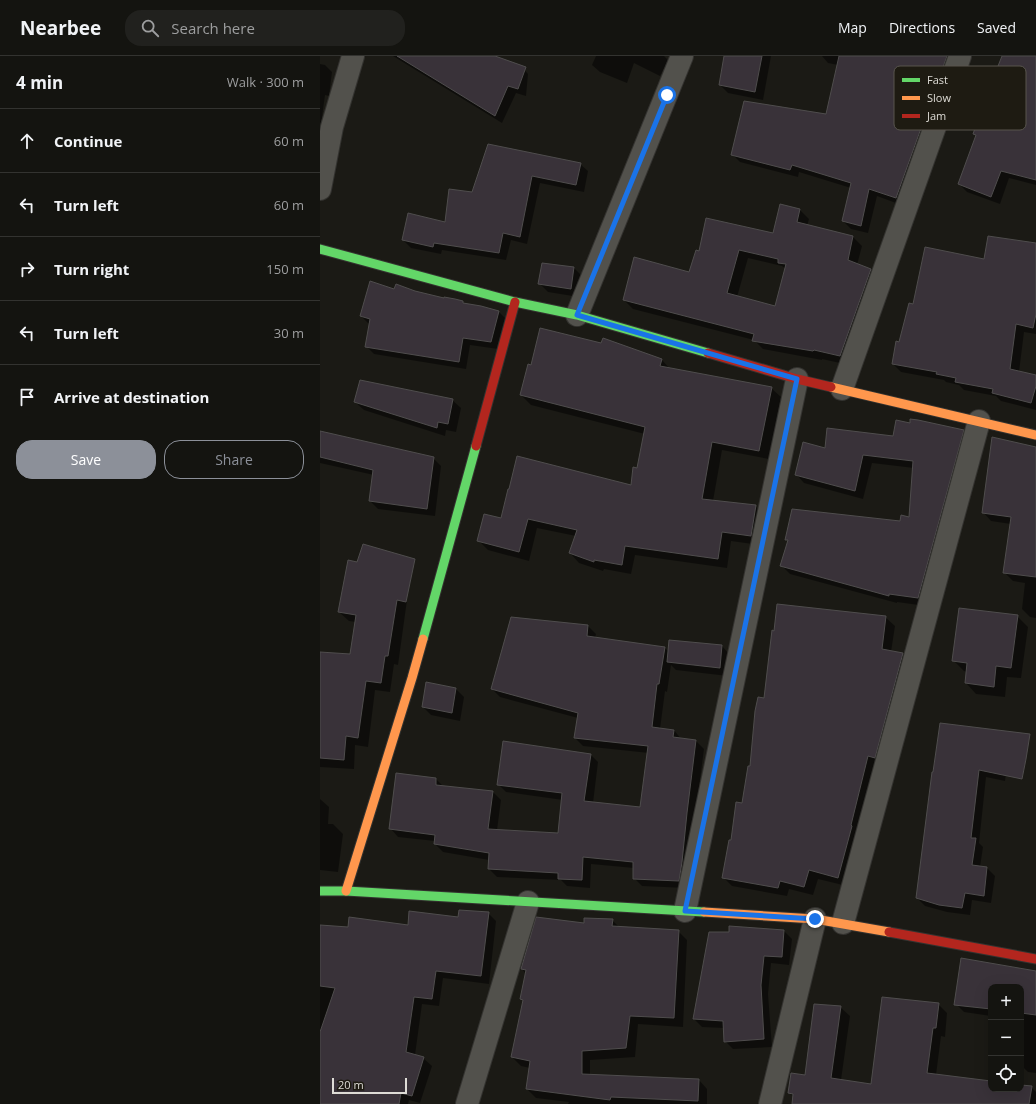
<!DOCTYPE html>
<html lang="en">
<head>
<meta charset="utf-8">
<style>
	:root { --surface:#141410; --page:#21211e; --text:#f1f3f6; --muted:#9d9e9f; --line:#333330; --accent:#8c9099 }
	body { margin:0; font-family:"Open Sans",sans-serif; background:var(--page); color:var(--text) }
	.controls { position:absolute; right:12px; bottom:12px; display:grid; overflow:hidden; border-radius:8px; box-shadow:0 4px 16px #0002 }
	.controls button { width:36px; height:36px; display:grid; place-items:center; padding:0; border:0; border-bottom:1px solid var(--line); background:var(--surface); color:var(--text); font:20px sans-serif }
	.scale { position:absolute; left:12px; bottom:10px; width:75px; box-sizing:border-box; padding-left:4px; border:2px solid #dedcd6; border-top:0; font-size:11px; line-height:14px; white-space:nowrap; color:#dedcd6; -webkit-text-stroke:3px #1e1b12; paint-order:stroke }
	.stop { position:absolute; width:12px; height:12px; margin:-9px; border:3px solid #1a73e8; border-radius:50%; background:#fff }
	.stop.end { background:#1a73e8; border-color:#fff; box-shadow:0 1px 4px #0008 }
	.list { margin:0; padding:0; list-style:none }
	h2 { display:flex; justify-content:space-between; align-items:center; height:52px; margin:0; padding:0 16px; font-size:17px }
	h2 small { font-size:13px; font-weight:400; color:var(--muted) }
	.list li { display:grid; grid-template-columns:26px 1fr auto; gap:12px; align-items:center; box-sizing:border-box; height:64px; padding:0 16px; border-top:1px solid var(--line) }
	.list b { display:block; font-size:15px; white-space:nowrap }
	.list em { font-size:13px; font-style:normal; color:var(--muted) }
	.actions { display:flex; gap:8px; padding:12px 16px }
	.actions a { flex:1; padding:9px 0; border:1px solid var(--accent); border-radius:16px; text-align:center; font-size:14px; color:var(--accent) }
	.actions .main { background:var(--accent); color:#fff }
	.icon { flex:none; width:22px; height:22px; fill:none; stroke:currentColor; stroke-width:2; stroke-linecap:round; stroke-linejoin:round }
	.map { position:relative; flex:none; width:716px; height:1048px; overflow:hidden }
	header { display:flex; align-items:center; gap:24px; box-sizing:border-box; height:56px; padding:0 20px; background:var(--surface); border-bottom:1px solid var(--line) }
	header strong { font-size:19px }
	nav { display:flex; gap:22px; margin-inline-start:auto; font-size:14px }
	.search { width:280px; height:36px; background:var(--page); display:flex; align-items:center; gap:10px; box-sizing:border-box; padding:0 14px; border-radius:16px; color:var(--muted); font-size:15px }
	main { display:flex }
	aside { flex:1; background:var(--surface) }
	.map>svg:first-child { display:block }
	.shadow { fill:#0007; fill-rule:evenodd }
	.building { fill:#393239; stroke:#4f4d4d; fill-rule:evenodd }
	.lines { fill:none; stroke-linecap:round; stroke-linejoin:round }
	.street-casing { stroke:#343330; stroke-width:24 }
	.fast-casing { stroke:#343330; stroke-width:11 }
	.slow-casing { stroke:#343330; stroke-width:11 }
	.jam-casing { stroke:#343330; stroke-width:11 }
	.street { stroke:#52514c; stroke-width:22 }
	.fast { stroke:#63d668; stroke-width:9 }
	.slow { stroke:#ff974d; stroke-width:9 }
	.jam { stroke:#b3261e; stroke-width:9 }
	.route { stroke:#1a73e8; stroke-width:5 }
	.key { fill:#1e1b12; stroke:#58554d; stroke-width:1 }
	.key-label { font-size:11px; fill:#dedcd6 }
</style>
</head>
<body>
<header>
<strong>Nearbee</strong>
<div class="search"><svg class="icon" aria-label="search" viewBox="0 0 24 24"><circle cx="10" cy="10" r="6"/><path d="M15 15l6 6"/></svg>Search here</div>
<nav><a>Map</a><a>Directions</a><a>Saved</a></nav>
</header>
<main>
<aside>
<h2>4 min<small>Walk · 300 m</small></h2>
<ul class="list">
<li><svg class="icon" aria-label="ahead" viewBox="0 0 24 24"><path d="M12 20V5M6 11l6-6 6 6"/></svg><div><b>Continue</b></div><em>60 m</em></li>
<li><svg class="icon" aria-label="left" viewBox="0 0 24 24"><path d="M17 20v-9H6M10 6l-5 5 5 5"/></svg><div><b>Turn left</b></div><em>60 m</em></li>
<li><svg class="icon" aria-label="right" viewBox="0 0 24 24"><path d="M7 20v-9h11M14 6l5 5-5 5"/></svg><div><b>Turn right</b></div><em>150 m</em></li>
<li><svg class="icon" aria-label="left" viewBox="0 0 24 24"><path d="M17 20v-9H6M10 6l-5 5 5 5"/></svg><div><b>Turn left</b></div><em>30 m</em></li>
<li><svg class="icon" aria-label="arrive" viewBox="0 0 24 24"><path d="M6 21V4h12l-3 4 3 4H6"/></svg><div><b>Arrive at destination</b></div></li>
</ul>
<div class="actions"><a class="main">Save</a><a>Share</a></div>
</aside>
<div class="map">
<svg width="716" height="1048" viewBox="0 0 716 1048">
	<rect width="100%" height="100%" fill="#1b1a15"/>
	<path class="shadow" d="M73,0H172L201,10L208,18L206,40L196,37L182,67Z
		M276,0H344L348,4L340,20L314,7L307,27L280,16L272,9Z
		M405,0H451L443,44L408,37L400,29Z
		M502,0H639L584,150L557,140L548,177L531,173L523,165L531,132L479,116L478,121L420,106L412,98L507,59L518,9L508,7Z
		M683,0H716V129L689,122L680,148L647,136L639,128L657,80L654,78Z
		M0,8L5,9L12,16L9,40L5,39L0,76Z
		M169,90L260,108L268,115L264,136L220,127L207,188L191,184L186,204L122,194L121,198L91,192L83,184L126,167L153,137Z
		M480,154L489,163L487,170L533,181L542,190L537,209L551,214L560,223L529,309L502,303V304L443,293L434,284L313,253L304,244L370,217L380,196L454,179ZM428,202L462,210L466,213L456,251L417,241Z
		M716,188V278L704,276L699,316L716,320V354L681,345L676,340L644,334L639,329L626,326L624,324L581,316L573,308L594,249L665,204Z
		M222,208L254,212L262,220L259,241L228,236L220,228Z
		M75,234L94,236L143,246L146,249L178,255L186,263L178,293L150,289L146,313L54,298L46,290L50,268L48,267L41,260Z
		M284,283L342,304L350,313L451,332L461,341L449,403L402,394L393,445L435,450L445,459L440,489L411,485L407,512L315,499L311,518L284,513L283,515L259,507L250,497L256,480L217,472L209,505L168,494L159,485L182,463L311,430L317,413L325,378L211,349L201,339L212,310L282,288Z
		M132,344L141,352L136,376L126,374L125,380L44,354L35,346Z
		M643,375L652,384L606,550L577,546V547L470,518L462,510L468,485L466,483L580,466L589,462L594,412L552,407L543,443L484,427L476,418L505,394L573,381Z
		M0,376L113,402L121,410L115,460L58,453L50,445L54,419L0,407Z
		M716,392V562L710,561L702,553L705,527L693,525L684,516L691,468L671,465L663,456Z
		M78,535L87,544L78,609L74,608L70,636L55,634L48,691L35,689L34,713L0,711V597L31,599L36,566L29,565L19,556Z
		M697,560L708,571L701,622L687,621L685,641L656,638L646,627L647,616L644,615L634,605Z
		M565,561L575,570L571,596L583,598L592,607L527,830L498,823L493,839L469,833L467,840L412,830L403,821L412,786L423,748L445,643Z
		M268,570L276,578L275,582L345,592L349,596L350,585L402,590L410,599L408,620L356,614L351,609L347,636L345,635L340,673L354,674L361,683L376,685L384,693L366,832L322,830L314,822V812L271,808L270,832L247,830L241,824L177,821L169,813V804L123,796L115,788V785L78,781L71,773L116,723L123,730L173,736L181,744L177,774L238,779L243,744L186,736L178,728L270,698L278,706L273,747L321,752L329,697L263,690L255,682L258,662L180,641L172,633Z
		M136,633L144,641L140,665L111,659L103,651Z
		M690,683L685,725L666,721L659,787L663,791L660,811L667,812L675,820L671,847L652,844L650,859L627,856L605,850L597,842L612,717Z
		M0,743L9,751L8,768H13L23,778L18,816L0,814Z
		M168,857L176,865L169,928L123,922L119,950L102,948L95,999L103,1002L112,1010L100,1047L89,1044L88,1048H0V870L28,873L89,870Z
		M292,864L300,872L358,875L367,884L363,971L318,968L315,1001L270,1004V1020L379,1024L387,1033V1048H248L249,1046L216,1042L207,1033L210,1012L201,1010L192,1001L203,945L201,943L206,918L202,913L265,869Z
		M410,871L464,875L472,883L469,909L451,907L448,938L452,991L413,993L405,985L404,972L382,971L374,963L410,877Z
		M642,903L716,916V1017L708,1016L701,1009V1003L704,988L701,987V931H671V960L644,956L636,948Z
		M618,948L627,957L625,981L621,980L616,1019L671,1026V1033H701V1030L711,1031L716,1036V1048H473L474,1041L469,1037L486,1020L520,951L530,960L521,1024L552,1029Z"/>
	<path class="building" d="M77,0H175L206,11L198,33L188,30L175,60Z
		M404,0H442L435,36L399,29Z
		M519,0H627L576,142L549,133L541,170L522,165L531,127L472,109L470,114L411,99L424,45L506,58Z
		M682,0H716V124L681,115L671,141L638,128L656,79L653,78L667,38Z
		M168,88L261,107L256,129L212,120L200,181L183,177L179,197L114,187L113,191L82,184L88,157L125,166L129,133L152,136Z
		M460,148L480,153L477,166L533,180L528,204L551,213L520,300L494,294L493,295L432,285L434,278L303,244L314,201L369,216L376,194L379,195L386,162L453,177ZM419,194L458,203V207L466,208L455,250L407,237Z
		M668,180L716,187V258L713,272L696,268L690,313L716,319V330L711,347L672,337L673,333L635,326L636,322L616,318L617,316L572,308L576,285L579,286L589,247L593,248L605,191L664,203Z
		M222,207L254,211L251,233L218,228Z
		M50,225L74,233L76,228L95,235L124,242V241L135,243L143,245V247L161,250L179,255L171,286L143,282L139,306L45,291L50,263L40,260Z
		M220,272L281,287L283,282L342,303L340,310L452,331L439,395L392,386L382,443L436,449L431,480L402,476L398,503L305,490L302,509L274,504V506L249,497L257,474L208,463L199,496L157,485L164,458L181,462L188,433H189L197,400L311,429L313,411L317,412L325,371L200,339L208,308L211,309Z
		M40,324L133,343L128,368L118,366L117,372L34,346Z
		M590,363L598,364L644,374L598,542L569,538V540L460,510L468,484H465L472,453L580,465L581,459L589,461L593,405L543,399L535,435L475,419L483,386L505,392L507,372L573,380L576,364L590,367Z
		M0,375L114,401L107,453L49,445L53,414L0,401Z
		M672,381L716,391V521L683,517L691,461L662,457Z
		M43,488L95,503L86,546L77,544L68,600H65L61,627L46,625L38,682L26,680L24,704L0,702V596L30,598L36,559L18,556L28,504L37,506Z
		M457,548L566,560L562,593L583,597L555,702L548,700L531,769L532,770L518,822L489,814L484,831L460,825L458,832L402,822L409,784H411L416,746L422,747L428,710H430L435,655L438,641L444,642L452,574L454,575Z
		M639,552L698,559L691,612L676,610L674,631L645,627L647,607L632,605Z
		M191,561L268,569L267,580L345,591L339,628H337L332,671L354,674L353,681L376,684L367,757L362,806L359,825L313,823V806L263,801L262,824L238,823V817L168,813L169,797L114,788L115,779L69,773L76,717L116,722V729L173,735L168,773L238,777L242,737L177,729L183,685L271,698L264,745L320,751L328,690L254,682L258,657L171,633Z
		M349,584L402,589L400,612L347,606Z
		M106,626L136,632L132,657L102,651Z
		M620,667L710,678L706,703L702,723L659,714L651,782H656L652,809L667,811L664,840L645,837L642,852L619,849L596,842L612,716H613Z
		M139,854L169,856L161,920L116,915L112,943L94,941L86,996L104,1001L92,1040L81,1037L79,1048H0V976L15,932L0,930V869L28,871L29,861L88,869L89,855L138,861Z
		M216,861L264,867V862L293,863L292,870L359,874L354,962L310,960L306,992L262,995V1018L379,1023L378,1045L291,1041L290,1044L206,1033L210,1005L191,1001L203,944L200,943L206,914L201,913Z
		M409,870L464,874L462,901L444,900L441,929L444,983L404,986L403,965L373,963L389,876H409Z
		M641,902L716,915V959L701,957V931H671V953L634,949Z
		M562,941L619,947L616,972H613L607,1017L671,1025V1033H701V1029L712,1030L709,1048H472L473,1038L468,1037L471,1017L485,1019L494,948L521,950L511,1022L551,1028Z"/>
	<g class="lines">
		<defs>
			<path id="street" d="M0,133L12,71L33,0
				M257,259L362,0
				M522,333L640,0
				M365,855L477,323
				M523,867L659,365
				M147,1048L208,846
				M450,1048L495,863"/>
			<path id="fast" d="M0,193L195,246L257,259L388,297
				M103,583L156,390
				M0,835H26L384,856"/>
			<path id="slow" d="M511,331L716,379
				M26,835L92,622L103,583
				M384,856L495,863L569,876"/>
			<path id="jam" d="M388,297L477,323L511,331
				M156,390L195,246
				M569,876L716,903"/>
		</defs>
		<use href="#street" class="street-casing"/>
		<use href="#fast" class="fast-casing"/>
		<use href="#slow" class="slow-casing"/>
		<use href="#jam" class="jam-casing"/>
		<use href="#street" class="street"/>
		<use href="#fast" class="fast"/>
		<use href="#slow" class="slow"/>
		<use href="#jam" class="jam"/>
	</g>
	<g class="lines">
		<path class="route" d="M347,39L257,259L477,323L365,855L495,863"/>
	</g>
	<rect x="574" y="10" width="132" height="64" rx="6" class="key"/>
	<rect x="582" y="22" width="18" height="4" fill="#63d668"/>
	<rect x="582" y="40" width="18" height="4" fill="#ff974d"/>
	<rect x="582" y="58" width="18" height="4" fill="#b3261e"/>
	<g class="key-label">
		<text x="607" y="28">Fast</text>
		<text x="607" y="46">Slow</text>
		<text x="607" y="64">Jam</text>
	</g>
</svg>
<div class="controls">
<button>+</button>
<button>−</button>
<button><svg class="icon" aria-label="locate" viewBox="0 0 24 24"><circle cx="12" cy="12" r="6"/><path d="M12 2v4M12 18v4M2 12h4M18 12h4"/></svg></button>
</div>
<div class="scale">20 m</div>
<div class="stop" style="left:347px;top:39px"></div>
<div class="stop end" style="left:495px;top:863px"></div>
</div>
</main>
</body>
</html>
